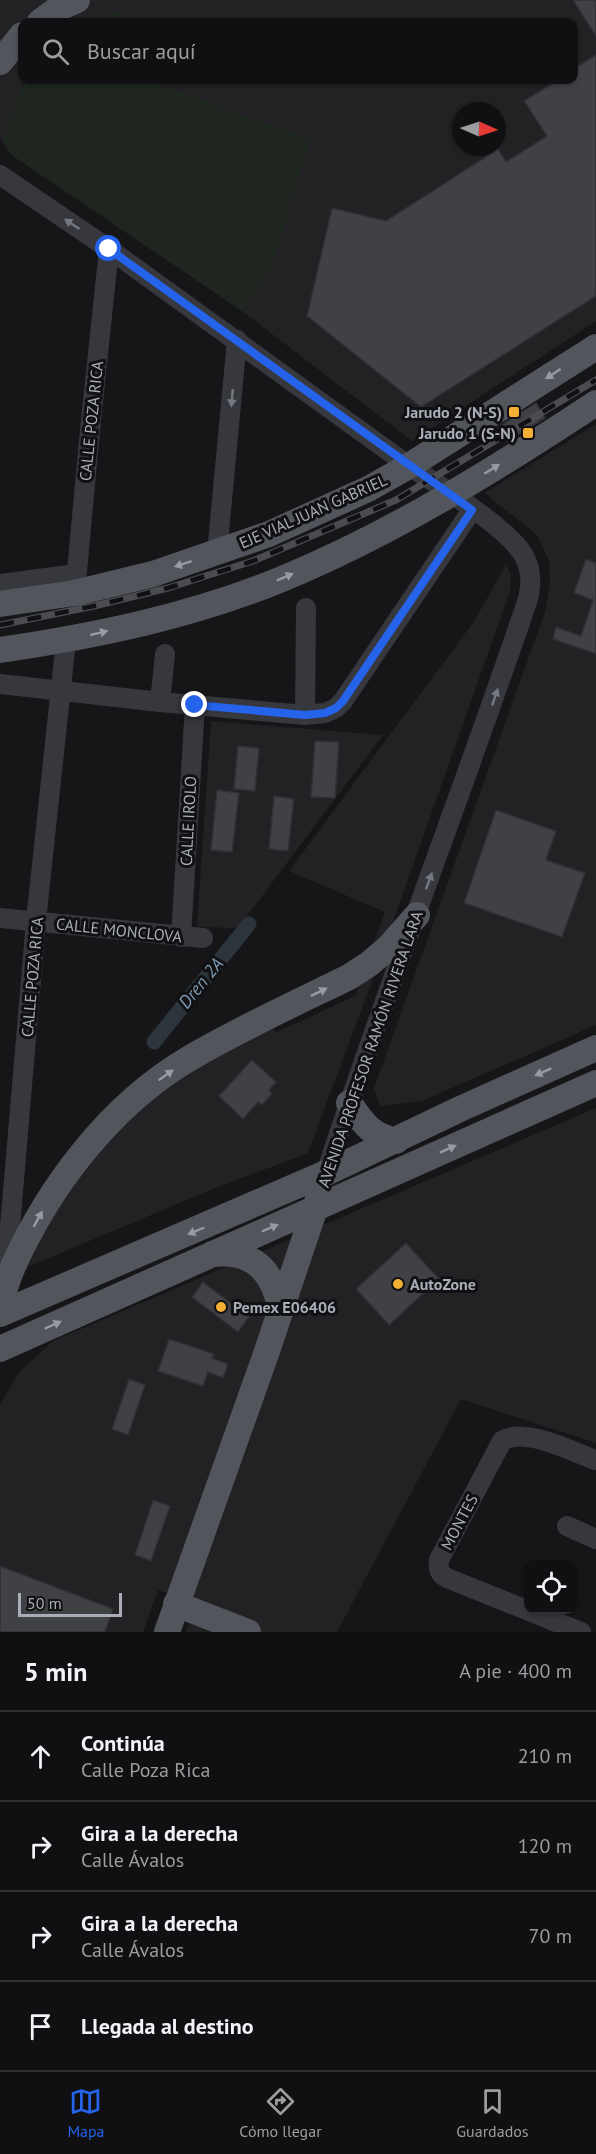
<!DOCTYPE html>
<html lang="es">
<head>
<meta charset="utf-8">
<style>
	:root { --surface:#101012; --page:#19191b; --text:#f1f3f6; --muted:#9c9d9f; --line:#303032; --accent:#2563eb }
	body { margin:0; font-family:"PT Sans",sans-serif; background:var(--page); color:var(--text) }
	.controls { position:absolute; right:18px; bottom:18px; display:grid; overflow:hidden; border-radius:12px; box-shadow:0 2px 4px #0004 }
	.controls button { width:54px; height:54px; display:grid; place-items:center; padding:0; border:0; border-bottom:2px solid var(--line); background:var(--surface); color:var(--text); font:30px sans-serif }
	.compass { position:absolute; left:452px; top:102px; width:54px; height:54px; border-radius:50%; background:var(--surface); box-shadow:0 2px 4px #0004; rotate:93deg }
	.scale { position:absolute; left:18px; bottom:15px; width:104px; box-sizing:border-box; padding-left:6px; border:3px solid #a8adb8; border-top:0; font-size:16px; line-height:21px; white-space:nowrap; color:#a8adb8; -webkit-text-stroke:4px #111113; paint-order:stroke }
	.stop { position:absolute; width:18px; height:18px; margin:-14px; border:4px solid #2563eb; border-radius:50%; background:#fff }
	.stop.end { background:#2563eb; border-color:#fff; box-shadow:0 2px 6px #0008 }
	.list { margin:0; padding:0; list-style:none }
	h2 { display:flex; justify-content:space-between; align-items:center; height:78px; margin:0; padding:0 24px; font-size:26px }
	h2 small { font-size:20px; font-weight:400; color:var(--muted) }
	.list li { display:grid; grid-template-columns:39px 1fr auto; gap:18px; align-items:center; box-sizing:border-box; height:90px; padding:0 24px; border-top:2px solid var(--line) }
	.list b { display:block; font-size:22px; white-space:nowrap }
	.list p { margin:0; font-size:20px; white-space:nowrap; color:var(--muted) }
	.list em { font-size:20px; font-style:normal; color:var(--muted) }
	.icon { flex:none; width:33px; height:33px; fill:none; stroke:currentColor; stroke-width:2; stroke-linecap:round; stroke-linejoin:round }
	.map { position:relative; flex:none; width:596px; height:1632px; overflow:hidden }
	.search { position:absolute; background:var(--surface); box-shadow:0 2px 4px #0004; left:18px; right:18px; top:18px; height:66px; display:flex; align-items:center; gap:15px; box-sizing:border-box; padding:0 21px; border-radius:12px; color:var(--muted); font-size:22px }
	.sheet { height:438px; background:var(--surface) }
	nav { display:flex; justify-content:space-around; align-items:center; box-sizing:border-box; height:84px; border-top:2px solid var(--line); background:var(--surface); font-size:16px; color:var(--muted) }
	nav a { display:grid; justify-items:center; gap:3px }
	nav .on { color:var(--accent) }
	.map>svg:first-child { display:block }
	.built { fill:#222225; fill-rule:evenodd }
	.green { fill:#1e261f }
	.lines { fill:none; stroke-linecap:round; stroke-linejoin:round }
	.canal { stroke:#2c353c; stroke-width:15 }
	.building { fill:#404145; stroke:#303034; stroke-width:1.5 }
	.minor { stroke:#37383d; stroke-width:20 }
	.major { stroke:#53555c; stroke-width:26 }
	.rail-casing { stroke:#4a4c52; stroke-width:7 }
	.rail { stroke:#111113; stroke-width:4.5; stroke-dasharray:14; stroke-linecap:butt }
	.major-bridge { stroke:#53555c; stroke-width:26 }
	.oneway { fill:#757881 }
	.oneway2 { fill:#979ba6 }
	.route { stroke:#2563eb; stroke-width:8 }
	.poi-dot { fill:#f2b134; stroke:#111113; stroke-width:2 }
	.labels { text-anchor:middle; stroke-width:6; stroke-linejoin:round; paint-order:stroke }
	.poi-label { font-size:16px; font-weight:bold; fill:#a8adb8; stroke:#111113; text-anchor:end }
	.street-label { font-size:16px; fill:#a8adb8; stroke:#111113 }
	.water-label { font-size:18px; font-style:italic; fill:#7f9bb3; stroke:#111113 }
</style>
</head>
<body>
<div class="map">
<svg width="596" height="1632" viewBox="0 0 596 1632">
	<rect width="100%" height="100%" fill="#161618"/>
	<path class="built" d="M0,0H596V321L412,441L242,311L13,156L0,139ZM22,22H574V80H22ZM461,111H497V147H461Z
		M596,424V1025L422,1101L380,1106L374,1088L545,612L550,582L549,561L537,535L484,493Z
		M506,564L511,576L510,591L371,984L308,1153L210,1190L28,1267L48,1223L101,1147L173,1079L270,1028L277,1032L355,996L385,912L289,871L475,620Z
		M211,721L383,735L238,928L197,927Z
		M596,1108V1443L461,1399L337,1632H186L195,1602L158,1590L143,1632H0V1405L19,1372L53,1341Z"/>
	<path class="green" d="M118,10L126,22H90Z
		M27,80H161L165,86L311,140L270,270L242,311L13,156C10,153 5,148 5,144C2,131 20,92 27,80Z"/>
	<g class="lines">
		<path class="canal" d="M154,1042L249,924"/>
	</g>
	<path class="building" d="M573,0H596V36Z
		M596,55V296L421,407L307,316L332,208L386,221L498,149L506,162L547,136L524,101L558,80H573V69Z
		M536,403L545,418L507,442L498,427Z
		M586,559L596,563V654L553,639L556,627L581,636L593,600L574,593Z
		M315,741L339,742L335,798L311,797Z
		M238,746L259,748L255,791L234,789Z
		M217,790L239,793L232,852L211,850Z
		M274,796L294,799L288,851L269,849Z
		M496,810L556,831L546,860L585,873L562,937L464,903Z
		M252,1060L276,1082L269,1090L272,1094L262,1105L258,1102L243,1119L219,1096Z
		M406,1243L439,1279L389,1325L356,1289Z
		M203,1282L249,1317L238,1332L192,1297Z
		M169,1339L214,1354L212,1358L228,1364L223,1378L208,1372L203,1386L158,1371Z
		M129,1379L145,1385L128,1435L112,1429Z
		M153,1500L170,1506L151,1561L135,1555Z
		M0,1566L113,1609L105,1632H0Z"/>
	<g class="lines">
		<path class="minor" d="M0,175L109,249L409,466C437,484 512,530 525,558C532,572 531,585 528,599C463,791 389,980 326,1173
			M217,553L237,340
			M0,584L76,574
			M75,593L90,430L109,249
			M0,684L160,702L305,715L325,713L336,708L343,701L472,510
			M160,702L165,654
			M305,715L306,608
			M0,918L203,938
			M181,937L195,705
			M6,1274L36,921L66,640
			M567,1526L596,1539
			M581,1632L447,1578C439,1574 438,1569 439,1560L502,1441C525,1426 572,1452 596,1460"/>
		<path class="major" d="M40,22L59,8L77,0
			M0,62L22,35
			M0,604L75,593L153,574L269,534L368,489L409,466L596,347
			M0,650C95,636 193,616 282,579C393,533 496,469 596,403
			M349,1103C364,1124 370,1135 396,1141
			M212,1254C254,1250 272,1270 281,1309
			M11,1271C48,1187 110,1105 190,1058C241,1028 296,1003 349,977L369,964L388,948L417,915
			M0,1314L326,1173L460,1109L596,1048
			M0,1349L596,1083
			M176,1604L248,1632
			M167,1632L266,1354L318,1199"/>
		<defs>
			<path id="rail" d="M0,625L94,606L168,588L253,561L396,500L596,380"/>
		</defs>
		<use href="#rail" class="rail-casing"/>
		<use href="#rail" class="rail"/>
		<path class="major-bridge" d="M0,1302L11,1271"/>
	</g>
	<defs><path id="oneway-solid" d="M-6-.8H1V-3.2L6.5 0L1 3.2V.8H-6Z" transform="scale(1.5)"/></defs>
	<g class="oneway">
		<use href="#oneway-solid" transform="translate(72 224) rotate(-146)"/>
		<use href="#oneway-solid" transform="translate(232 398) rotate(95)"/>
		<use href="#oneway-solid" transform="translate(495 697) rotate(-71)"/>
		<use href="#oneway-solid" transform="translate(429 881) rotate(-70)"/>
	</g>
	<g class="oneway2">
		<use href="#oneway-solid" transform="translate(553 374) rotate(147)"/>
		<use href="#oneway-solid" transform="translate(492 469) rotate(-32)"/>
		<use href="#oneway-solid" transform="translate(183 564) rotate(162)"/>
		<use href="#oneway-solid" transform="translate(285 577) rotate(-23)"/>
		<use href="#oneway-solid" transform="translate(99 633) rotate(-13)"/>
		<use href="#oneway-solid" transform="translate(319 992) rotate(-26)"/>
		<use href="#oneway-solid" transform="translate(543 1072) rotate(156)"/>
		<use href="#oneway-solid" transform="translate(166 1075) rotate(-35)"/>
		<use href="#oneway-solid" transform="translate(448 1149) rotate(-24)"/>
		<use href="#oneway-solid" transform="translate(38 1219) rotate(-61)"/>
		<use href="#oneway-solid" transform="translate(270 1228) rotate(-23)"/>
		<use href="#oneway-solid" transform="translate(196 1231) rotate(157)"/>
		<use href="#oneway-solid" transform="translate(53 1325) rotate(-24)"/>
	</g>
	<g class="lines">
		<path class="route" d="M109,249L472,510L343,701L336,708L325,713L305,715L195,705"/>
	</g>
	<g class="poi-dot">
		<rect x="508" y="406" width="12" height="12" rx="3"/>
		<rect x="522" y="427" width="12" height="12" rx="3"/>
		<circle cx="398" cy="1284" r="6"/>
		<circle cx="221" cy="1307" r="6"/>
	</g>
	<g class="labels">
		<g class="poi-label">
			<text x="502" y="418">Jarudo 2 (N-S)</text>
			<text x="516" y="439">Jarudo 1 (S-N)</text>
			<text x="410" y="1290" text-anchor="start">AutoZone</text>
			<text x="233" y="1313" text-anchor="start">Pemex E06406</text>
		</g>
		<g class="street-label">
			<text transform="translate(91 421) rotate(-84)" y="6">CALLE POZA RICA</text>
			<text transform="translate(313 511) rotate(-24)" y="6">EJE VIAL JUAN GABRIEL</text>
			<text transform="translate(188 821) rotate(-87)" y="6">CALLE IROLO</text>
			<text transform="translate(119 930) rotate(6)" y="6">CALLE MONCLOVA</text>
			<text transform="translate(32 977) rotate(-85)" y="6">CALLE POZA RICA</text>
			<text transform="translate(370 1049) rotate(-71)" y="6">AVENIDA PROFESOR RAMÓN RIVERA LARA</text>
			<text transform="translate(459 1522) rotate(-62)" y="6">MONTES</text>
		</g>
		<g class="water-label">
			<text transform="translate(201 983) rotate(-51)" y="6">Dren 2A</text>
		</g>
	</g>
</svg>
<div class="controls">
<button><svg class="icon" aria-label="locate" viewBox="0 0 24 24"><circle cx="12" cy="12" r="6"/><path d="M12 2v4M12 18v4M2 12h4M18 12h4"/></svg></button>
</div>
<svg class="compass" viewBox="-18 -18 36 36"><path d="M0-13l5 13h-10z" fill="#e53935"/><path d="M0 13l5-13h-10z" fill="#9c9d9f"/></svg>
<div class="scale">50 m</div>
<div class="stop" style="left:109px;top:249px"></div>
<div class="stop end" style="left:195px;top:705px"></div>
<div class="search"><svg class="icon" aria-label="search" viewBox="0 0 24 24"><circle cx="10" cy="10" r="6"/><path d="M15 15l6 6"/></svg>Buscar aquí</div>
</div>
<section class="sheet">
<h2>5 min<small>A pie · 400 m</small></h2>
<ul class="list">
<li><svg class="icon" aria-label="ahead" viewBox="0 0 24 24"><path d="M12 20V5M6 11l6-6 6 6"/></svg><div><b>Continúa</b><p>Calle Poza Rica</p></div><em>210 m</em></li>
<li><svg class="icon" aria-label="right" viewBox="0 0 24 24"><path d="M7 20v-9h11M14 6l5 5-5 5"/></svg><div><b>Gira a la derecha</b><p>Calle Ávalos</p></div><em>120 m</em></li>
<li><svg class="icon" aria-label="right" viewBox="0 0 24 24"><path d="M7 20v-9h11M14 6l5 5-5 5"/></svg><div><b>Gira a la derecha</b><p>Calle Ávalos</p></div><em>70 m</em></li>
<li><svg class="icon" aria-label="arrive" viewBox="0 0 24 24"><path d="M6 21V4h12l-3 4 3 4H6"/></svg><div><b>Llegada al destino</b></div></li>
</ul>
</section>
<nav>
<a class="on"><svg class="icon" aria-label="map" viewBox="0 0 24 24"><path d="M3 6l6-2 6 2 6-2v14l-6 2-6-2-6 2zM9 4v14M15 6v14"/></svg>Mapa</a>
<a><svg class="icon" aria-label="directions" viewBox="0 0 24 24"><path d="M12 3l9 9-9 9-9-9zM9 14v-3h6M13 9l2 2-2 2"/></svg>Cómo llegar</a>
<a><svg class="icon" aria-label="saved" viewBox="0 0 24 24"><path d="M7 4h10v16l-5-4-5 4z"/></svg>Guardados</a>
</nav>
</body>
</html>
